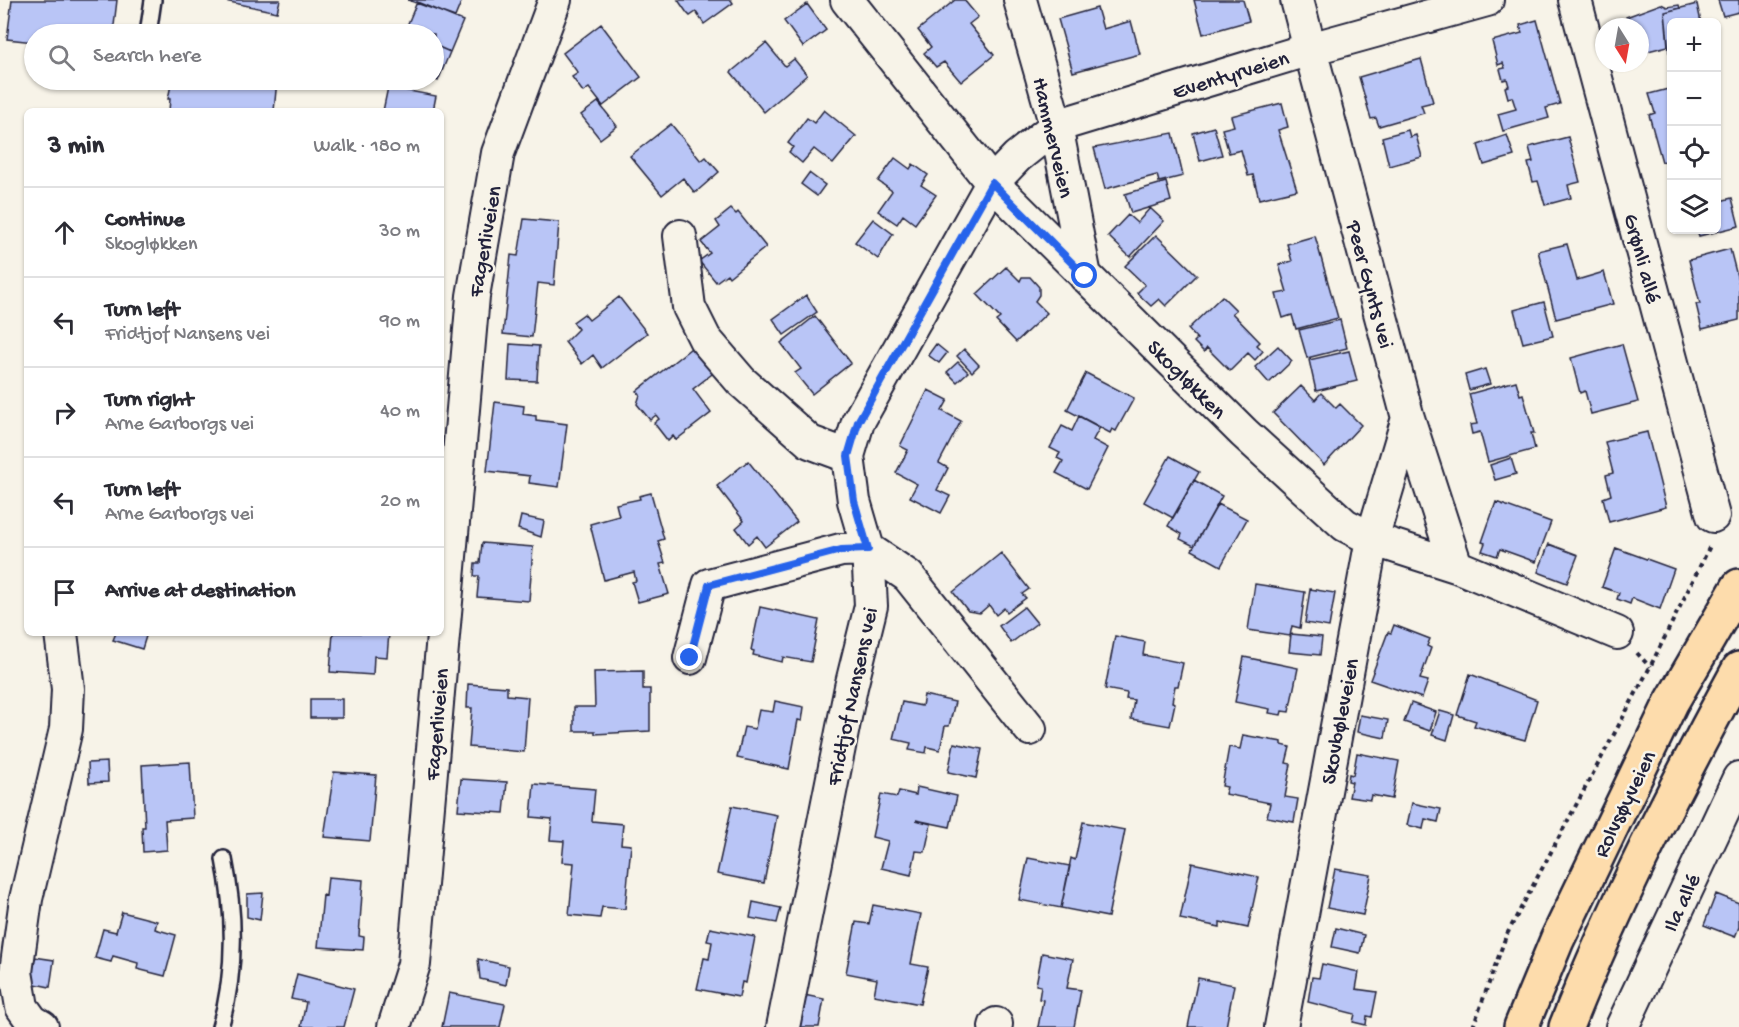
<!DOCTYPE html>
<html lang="en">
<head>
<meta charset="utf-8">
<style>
	:root { --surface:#fff; --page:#f7f7f7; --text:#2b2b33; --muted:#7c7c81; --line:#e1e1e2 }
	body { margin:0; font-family:"Gochi Hand",sans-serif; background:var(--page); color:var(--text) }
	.controls { position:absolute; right:18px; top:18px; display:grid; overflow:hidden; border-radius:9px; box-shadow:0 2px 4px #0004 }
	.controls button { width:54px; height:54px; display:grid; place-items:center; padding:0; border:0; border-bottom:2px solid var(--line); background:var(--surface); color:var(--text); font:30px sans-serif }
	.compass { position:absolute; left:1595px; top:18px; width:54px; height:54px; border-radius:50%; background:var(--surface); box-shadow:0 2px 4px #0004; rotate:169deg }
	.stop { position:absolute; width:18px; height:18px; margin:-14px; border:4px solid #2563eb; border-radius:50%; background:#fff }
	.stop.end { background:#2563eb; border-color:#fff; box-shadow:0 2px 6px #0008 }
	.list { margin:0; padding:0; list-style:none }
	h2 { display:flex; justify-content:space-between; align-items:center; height:78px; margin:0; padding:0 24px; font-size:26px }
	h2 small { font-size:20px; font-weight:400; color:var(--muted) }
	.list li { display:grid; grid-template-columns:39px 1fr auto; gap:18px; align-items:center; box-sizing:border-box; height:90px; padding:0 24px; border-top:2px solid var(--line) }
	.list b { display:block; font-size:22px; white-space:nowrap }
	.list p { margin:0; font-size:20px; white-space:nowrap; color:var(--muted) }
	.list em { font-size:20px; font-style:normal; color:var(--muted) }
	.icon { flex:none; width:33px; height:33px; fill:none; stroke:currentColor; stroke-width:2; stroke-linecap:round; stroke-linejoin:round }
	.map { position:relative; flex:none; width:1739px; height:1027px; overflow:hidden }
	.search { position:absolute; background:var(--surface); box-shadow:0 2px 4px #0004; left:24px; top:24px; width:420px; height:66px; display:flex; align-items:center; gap:15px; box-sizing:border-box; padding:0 21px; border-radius:33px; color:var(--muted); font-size:22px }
	.panel { position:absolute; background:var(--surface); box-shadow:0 2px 4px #0004; left:24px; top:108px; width:420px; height:528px; border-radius:9px }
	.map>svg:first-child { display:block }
	.building { fill:#b9c5f6; stroke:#22223b; stroke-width:1.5 }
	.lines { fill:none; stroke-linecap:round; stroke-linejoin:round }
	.lane-casing { stroke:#22223b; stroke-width:20 }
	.street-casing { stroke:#22223b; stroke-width:36 }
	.primary-casing { stroke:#22223b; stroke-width:38 }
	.path { stroke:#22223b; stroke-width:4; stroke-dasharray:4.5 4.5; stroke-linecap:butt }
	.lane { stroke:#f7f3e8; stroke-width:15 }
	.street { stroke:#f7f3e8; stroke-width:32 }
	.primary { stroke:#fddcac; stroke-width:33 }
	.route { stroke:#2563eb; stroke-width:8 }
	.labels { text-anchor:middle; stroke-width:5; stroke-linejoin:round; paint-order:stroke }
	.street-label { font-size:22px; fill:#22223b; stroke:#f7f3e8 }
</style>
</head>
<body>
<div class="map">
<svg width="1739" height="1027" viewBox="0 0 1739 1027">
	<rect width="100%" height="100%" fill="#f7f3e8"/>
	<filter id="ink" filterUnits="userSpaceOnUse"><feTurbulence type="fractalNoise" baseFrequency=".0167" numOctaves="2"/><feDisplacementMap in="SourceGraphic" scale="12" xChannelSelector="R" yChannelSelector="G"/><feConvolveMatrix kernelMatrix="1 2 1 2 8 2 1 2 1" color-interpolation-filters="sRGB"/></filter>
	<g filter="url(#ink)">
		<path class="building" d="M12,0H117L113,34H34V42L7,39Z
			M220,0H280L277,12Z
			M408,0H462L455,17Z
			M678,0H731L733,3L704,24L696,12L690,16L687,13Z
			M955,0H964L978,17L969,24L994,55L961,82L944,62L936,67L924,53L931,47L918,30Z
			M1194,0H1243L1249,21L1203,34Z
			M1718,0H1739V12L1723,16Z
			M417,2L463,21L450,52L434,45V34L404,33Z
			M807,4L826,30L803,47L784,21Z
			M1661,4L1667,7L1679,5L1680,8L1665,12L1668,46L1640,53V27H1629L1626,17Z
			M1697,4L1701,22H1672V51L1669,52L1665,12Z
			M1097,8L1103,29L1131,21L1140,54L1073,72L1058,19Z
			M1537,20L1560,104L1546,108L1549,118L1503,131L1498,114L1516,109L1512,97L1508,98L1505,87L1509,86L1507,79L1503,80L1500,69L1505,68L1503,63L1498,65L1492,41L1522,33L1520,25Z
			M601,24L641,77L603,106L589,88L583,92L572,77L578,73L563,53Z
			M766,43L785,66L794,59L807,75L764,112L731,72Z
			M434,45L450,52L438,81L434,79Z
			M1421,59L1433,102L1421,105L1424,113L1379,126L1376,118L1371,119L1359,77Z
			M172,80H277L274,111H169L170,99H168Z
			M388,87L436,96L433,111H383Z
			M1672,88V159L1662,162L1649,115L1655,113L1649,94Z
			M598,102L617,126L600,139L581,115Z
			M1282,103L1288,127L1278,130L1297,190L1259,199L1253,175L1248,176L1241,150L1229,153L1222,129L1234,126L1231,116Z
			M824,110L856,136L833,164L814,149L802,163L789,152L793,147L788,143L807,118L814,123Z
			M671,124L701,161L706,157L719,172L695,193L683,178L662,195L630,156Z
			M1214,127L1222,155L1200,161L1193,133Z
			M1408,130L1410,137L1416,135L1422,157L1389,166L1382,137Z
			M1173,133L1183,176L1159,182L1157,175L1105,189L1094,148Z
			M1507,135L1514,156L1484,165L1478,145Z
			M1568,137L1580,182L1568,185L1571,198L1545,205L1538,181L1533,182L1528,163L1533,162L1529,147Z
			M895,158L910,169L913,164L928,175L921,185L936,195L915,224L903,215L897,224L878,211L892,191L878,181Z
			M809,173L825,185L817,196L801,184Z
			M1166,182L1171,201L1131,213L1125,194Z
			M1732,198L1739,226L1699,236L1697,230H1716V202Z
			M1150,208L1164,221L1130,257L1108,236L1128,215L1137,223Z
			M731,209L736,214L738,212L766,247L729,277L727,274L716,282L699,261L710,253L701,242L720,227L716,221Z
			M524,219L559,222L554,285L538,283L532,337L503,334L511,255L518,256Z
			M873,219L893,234L878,259L855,242Z
			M1156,235L1197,275L1166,306L1159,299L1151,306L1137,293L1145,285L1125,266Z
			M1315,236L1338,318L1296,329L1292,315L1283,318L1276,294L1287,292L1279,265L1292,261L1287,244Z
			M1567,244L1577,280L1604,272L1613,304L1556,319L1538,251Z
			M1730,249L1739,284V320L1702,329L1696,304H1700L1689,260Z
			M1006,267L1020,281L1022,277H1030L1039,287V295L1035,301L1047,313L1016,342L996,321L1000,318L977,294Z
			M806,295L817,312L784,335L773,319Z
			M1222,296L1236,310L1232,313L1260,342L1257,345L1263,351L1255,360L1248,353L1230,371L1207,348L1204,352L1194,342L1197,339L1188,329Z
			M619,297L647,333L602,368L593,355L582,364L565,342L578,329L573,322L584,314L589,320Z
			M1544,302L1553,336L1523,343L1514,310Z
			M815,316L851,363L812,394L795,373L801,369L781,343Z
			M1340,320L1347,348L1307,358L1299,330Z
			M510,344L539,346L537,381L508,380Z
			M936,344L947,353L939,363L928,355Z
			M1622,344L1638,402L1591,414L1585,391L1580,393L1571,358Z
			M695,345L716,371L693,389L711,413L676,440L673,436L668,441L654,423L659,419L656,415L650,420L637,404L640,395L637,391Z
			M1278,346L1292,361L1269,383L1255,367Z
			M964,349L979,365L972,372L957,356Z
			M1349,351L1357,381L1316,391L1309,360Z
			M958,362L968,372L957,382L947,372Z
			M1485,369L1490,384L1469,390L1465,375Z
			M1086,373L1134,398L1116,431L1112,429L1110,433L1067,410Z
			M1516,381L1520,395L1523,394L1534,433H1531L1535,449L1488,462L1480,432L1472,434L1470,425L1477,424L1469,394Z
			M1301,386L1315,400L1321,393L1336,408L1340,404L1361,425L1324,465L1273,413Z
			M928,390L948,400L942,411L961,421L939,463L948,468L937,490L950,496L941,513L910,497L917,484L896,473L908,450L900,446Z
			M495,402L524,406L523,414L536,416V420L567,424L559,487L529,483L530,476L487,471Z
			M1079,416L1100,427L1093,440L1108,448L1087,489L1056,473L1063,461L1057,458L1060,453L1050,448L1062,426L1072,431Z
			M1647,432L1666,507L1609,522L1603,498L1611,495L1606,475L1613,473L1605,442Z
			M1170,456L1199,472L1173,518L1144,502Z
			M1511,458L1516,474L1495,480L1490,465Z
			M748,461L797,522L765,547L757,536L748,544L736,528L744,521L717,486Z
			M1194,480L1222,496L1194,546L1180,539L1182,534L1168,526Z
			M651,493L664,539L658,541L665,563L660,564L669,594L638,602L632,582L636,581L634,572L604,580L590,524L619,516L616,504L640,499L639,496Z
			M1496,502L1551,522L1536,562L1500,549L1497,556L1482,551L1485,543L1482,542Z
			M1218,504L1247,519L1221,566L1192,550Z
			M521,516L544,521L541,537L518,529Z
			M482,543L533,547L529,601L477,597L479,576H474L475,563H480Z
			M1549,544L1578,555L1567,583L1538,572Z
			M1616,548L1674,569L1660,609L1632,598L1630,604L1617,599L1619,593L1602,587Z
			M1001,553L1029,589L1022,594L1026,598L1007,612L1004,608L996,615L989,605L980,613L968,611L953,592Z
			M1255,584L1305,592L1300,628L1292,626L1290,636L1248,630Z
			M1310,589L1335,593L1329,627L1305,623Z
			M760,607L819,620L811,662L783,657L782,662L753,655L754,651L751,650Z
			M1024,607L1037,623L1011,643L999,626Z
			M1394,625L1430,639L1427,646L1431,648L1420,679L1428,681L1422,698L1370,680L1388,632L1391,633Z
			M116,633H147L142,649L113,640Z
			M333,633H389L387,657L374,656L373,675L330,672Z
			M1291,634L1322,637L1320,655L1289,652Z
			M1115,636L1145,642L1143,655L1183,663L1178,686H1175L1172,702L1175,703L1170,726L1131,719L1134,700L1126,699L1127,693L1105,689Z
			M1244,657L1298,668L1289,712L1282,711L1281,715L1269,713L1270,709L1235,702Z
			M643,671V689H650V731L595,734V731H574V707H595L594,672Z
			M1470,674L1537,700L1525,740L1474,726L1476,721L1457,715Z
			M468,684L507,687V695L528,697L524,752L469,747L472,708H467Z
			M924,695L955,702L949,726H945L940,750L927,747L926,753L909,750L911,743L893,739L902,702L922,706Z
			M310,699H342V718H310Z
			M775,701L804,707L802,721L798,720L789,769L737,758L744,727L755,729L759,710L773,712Z
			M1411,703L1436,712L1430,731L1404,722Z
			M1440,711L1454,715L1447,740L1432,735Z
			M1360,715L1388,720L1385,738L1357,732Z
			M1243,735L1282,742V745L1290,747L1286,763L1291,764L1285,797L1298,799L1294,822L1267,817L1270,803L1225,794L1227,787L1222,786L1229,747L1240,749Z
			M954,743L982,749L976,778L948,772Z
			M1357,753L1399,761L1392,799L1371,795L1370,800L1349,797L1352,782L1348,781L1349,774L1353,775Z
			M107,762L108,782L89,783L88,763Z
			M190,762L193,818L165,820L167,850L143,852L142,827H145L142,765Z
			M334,772L376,775L370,841L324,837Z
			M461,779L507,782L504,813L458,810Z
			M534,784L595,789L592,821L623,824L621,844L631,845L625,909L602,907L600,918L569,915L574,863L562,862L564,841L550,840L552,819L531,817Z
			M917,787L957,796L950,827L916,820L931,824L925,852L916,851L911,875L881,868L888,841L872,837L881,794L897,797L899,791L916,795Z
			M1412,803L1441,809L1438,822L1425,819L1423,829L1407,825Z
			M732,806L777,815L764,883L717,874Z
			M1083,822L1125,830L1108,917L1061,908L1071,858L1075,860Z
			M1028,858L1070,866L1061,908L1019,900Z
			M1192,863L1259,877L1248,928L1220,922V927L1180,919Z
			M1335,869L1371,875L1363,915L1327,908Z
			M328,877L363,880L359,936L364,937L363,950L318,947L323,895L326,896Z
			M263,893L260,920L247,917V894Z
			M1716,894L1739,903V927L1735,937L1704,925Z
			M753,902L781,908L777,923L750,918Z
			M873,905L921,914L911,964L928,967L920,1004L874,995L877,979L846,973L856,922L869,924Z
			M122,912L157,921L155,929L176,935L165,976L137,969L138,963L113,956L111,962L95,958L103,929L116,932Z
			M710,928L755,937L746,983L742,982L739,997L697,989L704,958L709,959L712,942L707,941Z
			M1336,928L1364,935L1360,953L1332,947Z
			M1042,953L1073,959L1067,988L1081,990L1074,1027H1038L1043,1000L1039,999L1041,986L1036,985Z
			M34,957L54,960L50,987L30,983Z
			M478,959L509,966L506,985L480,979Z
			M1322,964L1359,972L1356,989L1377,992L1372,1017L1367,1016L1366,1025L1353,1022L1355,1014L1308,1002L1312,977L1319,978Z
			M297,974L354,989L344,1027H301L306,1002L291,999Z
			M1198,978L1234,985L1226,1027H1188Z
			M449,993L505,1004L500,1027H442Z
			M804,995L824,999L819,1027H798Z"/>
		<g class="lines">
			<defs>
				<path id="lane" d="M148,34L153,0
					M220,1027C236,973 235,914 224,859"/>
				<path id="street" d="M847,0L992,183L1244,433L1345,525L1372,539L1456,566L1617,633
					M1020,0L1056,126L1085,276
					M1297,0L1408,418L1456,566
					M1575,0L1713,516
					M680,236L689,307L705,339L741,381L810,442L848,456
					M690,658L709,585L841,550L868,549L908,576L1030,729
					M42,1027L32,1021L22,1007L16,972L26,899L66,729L68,689L61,633
					M394,1027L414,964L473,296L498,153L555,0
					M783,1027L851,687L871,606L868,549L854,501L848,456L858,422L992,183L1017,157L1056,126L1310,49L1487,0
					M995,1027L996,1024
					M1281,1027L1372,539L1408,418
					M1622,1027L1739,778"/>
				<path id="primary" d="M1521,1027L1557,940L1671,703L1739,586
					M1566,1027C1615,904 1676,785 1739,669"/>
			</defs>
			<use href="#lane" class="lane-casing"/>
			<use href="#street" class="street-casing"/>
			<use href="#primary" class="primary-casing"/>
			<path class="path" d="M1637,653L1650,667
				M1473,1027L1506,936L1650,667L1711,544"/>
			<use href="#lane" class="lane"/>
			<use href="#street" class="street"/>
			<use href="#primary" class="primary"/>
		</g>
	</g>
	<g class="lines" filter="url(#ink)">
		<path class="route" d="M690,658L709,585L841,550L868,549L854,501L848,456L858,422L992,183L1085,276"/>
	</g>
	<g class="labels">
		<g class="street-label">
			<text transform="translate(1230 73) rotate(-17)" y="8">Eventyrveien</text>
			<text transform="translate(1055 137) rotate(77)" y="8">Hammerveien</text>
			<text transform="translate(483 241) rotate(-80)" y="8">Fagerliveien</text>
			<text transform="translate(1644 258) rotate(75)" y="8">Grønli allé</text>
			<text transform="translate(1372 284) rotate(75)" y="8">Peer Gynts vei</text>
			<text transform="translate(1188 378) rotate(45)" y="8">Skogløkken</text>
			<text transform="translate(850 696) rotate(-78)" y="8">Fridtjof Nansens vei</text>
			<text transform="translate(1338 721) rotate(-79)" y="8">Skovbøleveien</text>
			<text transform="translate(435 724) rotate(-85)" y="8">Fagerliveien</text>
			<text transform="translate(1623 803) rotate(-64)" y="8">Rolvsøyveien</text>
			<text transform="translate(1680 902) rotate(-65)" y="8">Ila allé</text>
		</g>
	</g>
</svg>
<div class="controls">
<button>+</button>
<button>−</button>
<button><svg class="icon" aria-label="locate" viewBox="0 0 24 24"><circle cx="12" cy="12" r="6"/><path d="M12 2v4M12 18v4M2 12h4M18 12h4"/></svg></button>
<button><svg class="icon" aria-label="layers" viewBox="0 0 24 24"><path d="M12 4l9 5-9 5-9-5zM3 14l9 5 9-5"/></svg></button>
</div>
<svg class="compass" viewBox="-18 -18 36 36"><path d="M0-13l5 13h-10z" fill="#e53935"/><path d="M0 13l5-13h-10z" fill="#7c7c81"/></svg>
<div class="stop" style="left:1085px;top:276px"></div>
<div class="stop end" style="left:690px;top:658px"></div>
<div class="search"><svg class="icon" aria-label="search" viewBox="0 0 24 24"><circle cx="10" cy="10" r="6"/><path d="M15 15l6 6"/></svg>Search here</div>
<section class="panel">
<h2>3 min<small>Walk · 180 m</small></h2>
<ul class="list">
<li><svg class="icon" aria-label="ahead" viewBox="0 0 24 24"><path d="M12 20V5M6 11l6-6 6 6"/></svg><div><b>Continue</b><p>Skogløkken</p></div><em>30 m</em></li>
<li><svg class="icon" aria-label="left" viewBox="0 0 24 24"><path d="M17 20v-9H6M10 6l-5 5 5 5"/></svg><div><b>Turn left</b><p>Fridtjof Nansens vei</p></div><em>90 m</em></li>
<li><svg class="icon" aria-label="right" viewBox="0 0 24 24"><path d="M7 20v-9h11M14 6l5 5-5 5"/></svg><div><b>Turn right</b><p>Arne Garborgs vei</p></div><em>40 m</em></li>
<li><svg class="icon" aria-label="left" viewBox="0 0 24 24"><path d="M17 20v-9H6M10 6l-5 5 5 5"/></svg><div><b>Turn left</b><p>Arne Garborgs vei</p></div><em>20 m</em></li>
<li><svg class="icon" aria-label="arrive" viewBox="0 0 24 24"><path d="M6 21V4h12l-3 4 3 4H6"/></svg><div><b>Arrive at destination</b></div></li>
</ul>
</section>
</div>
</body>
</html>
